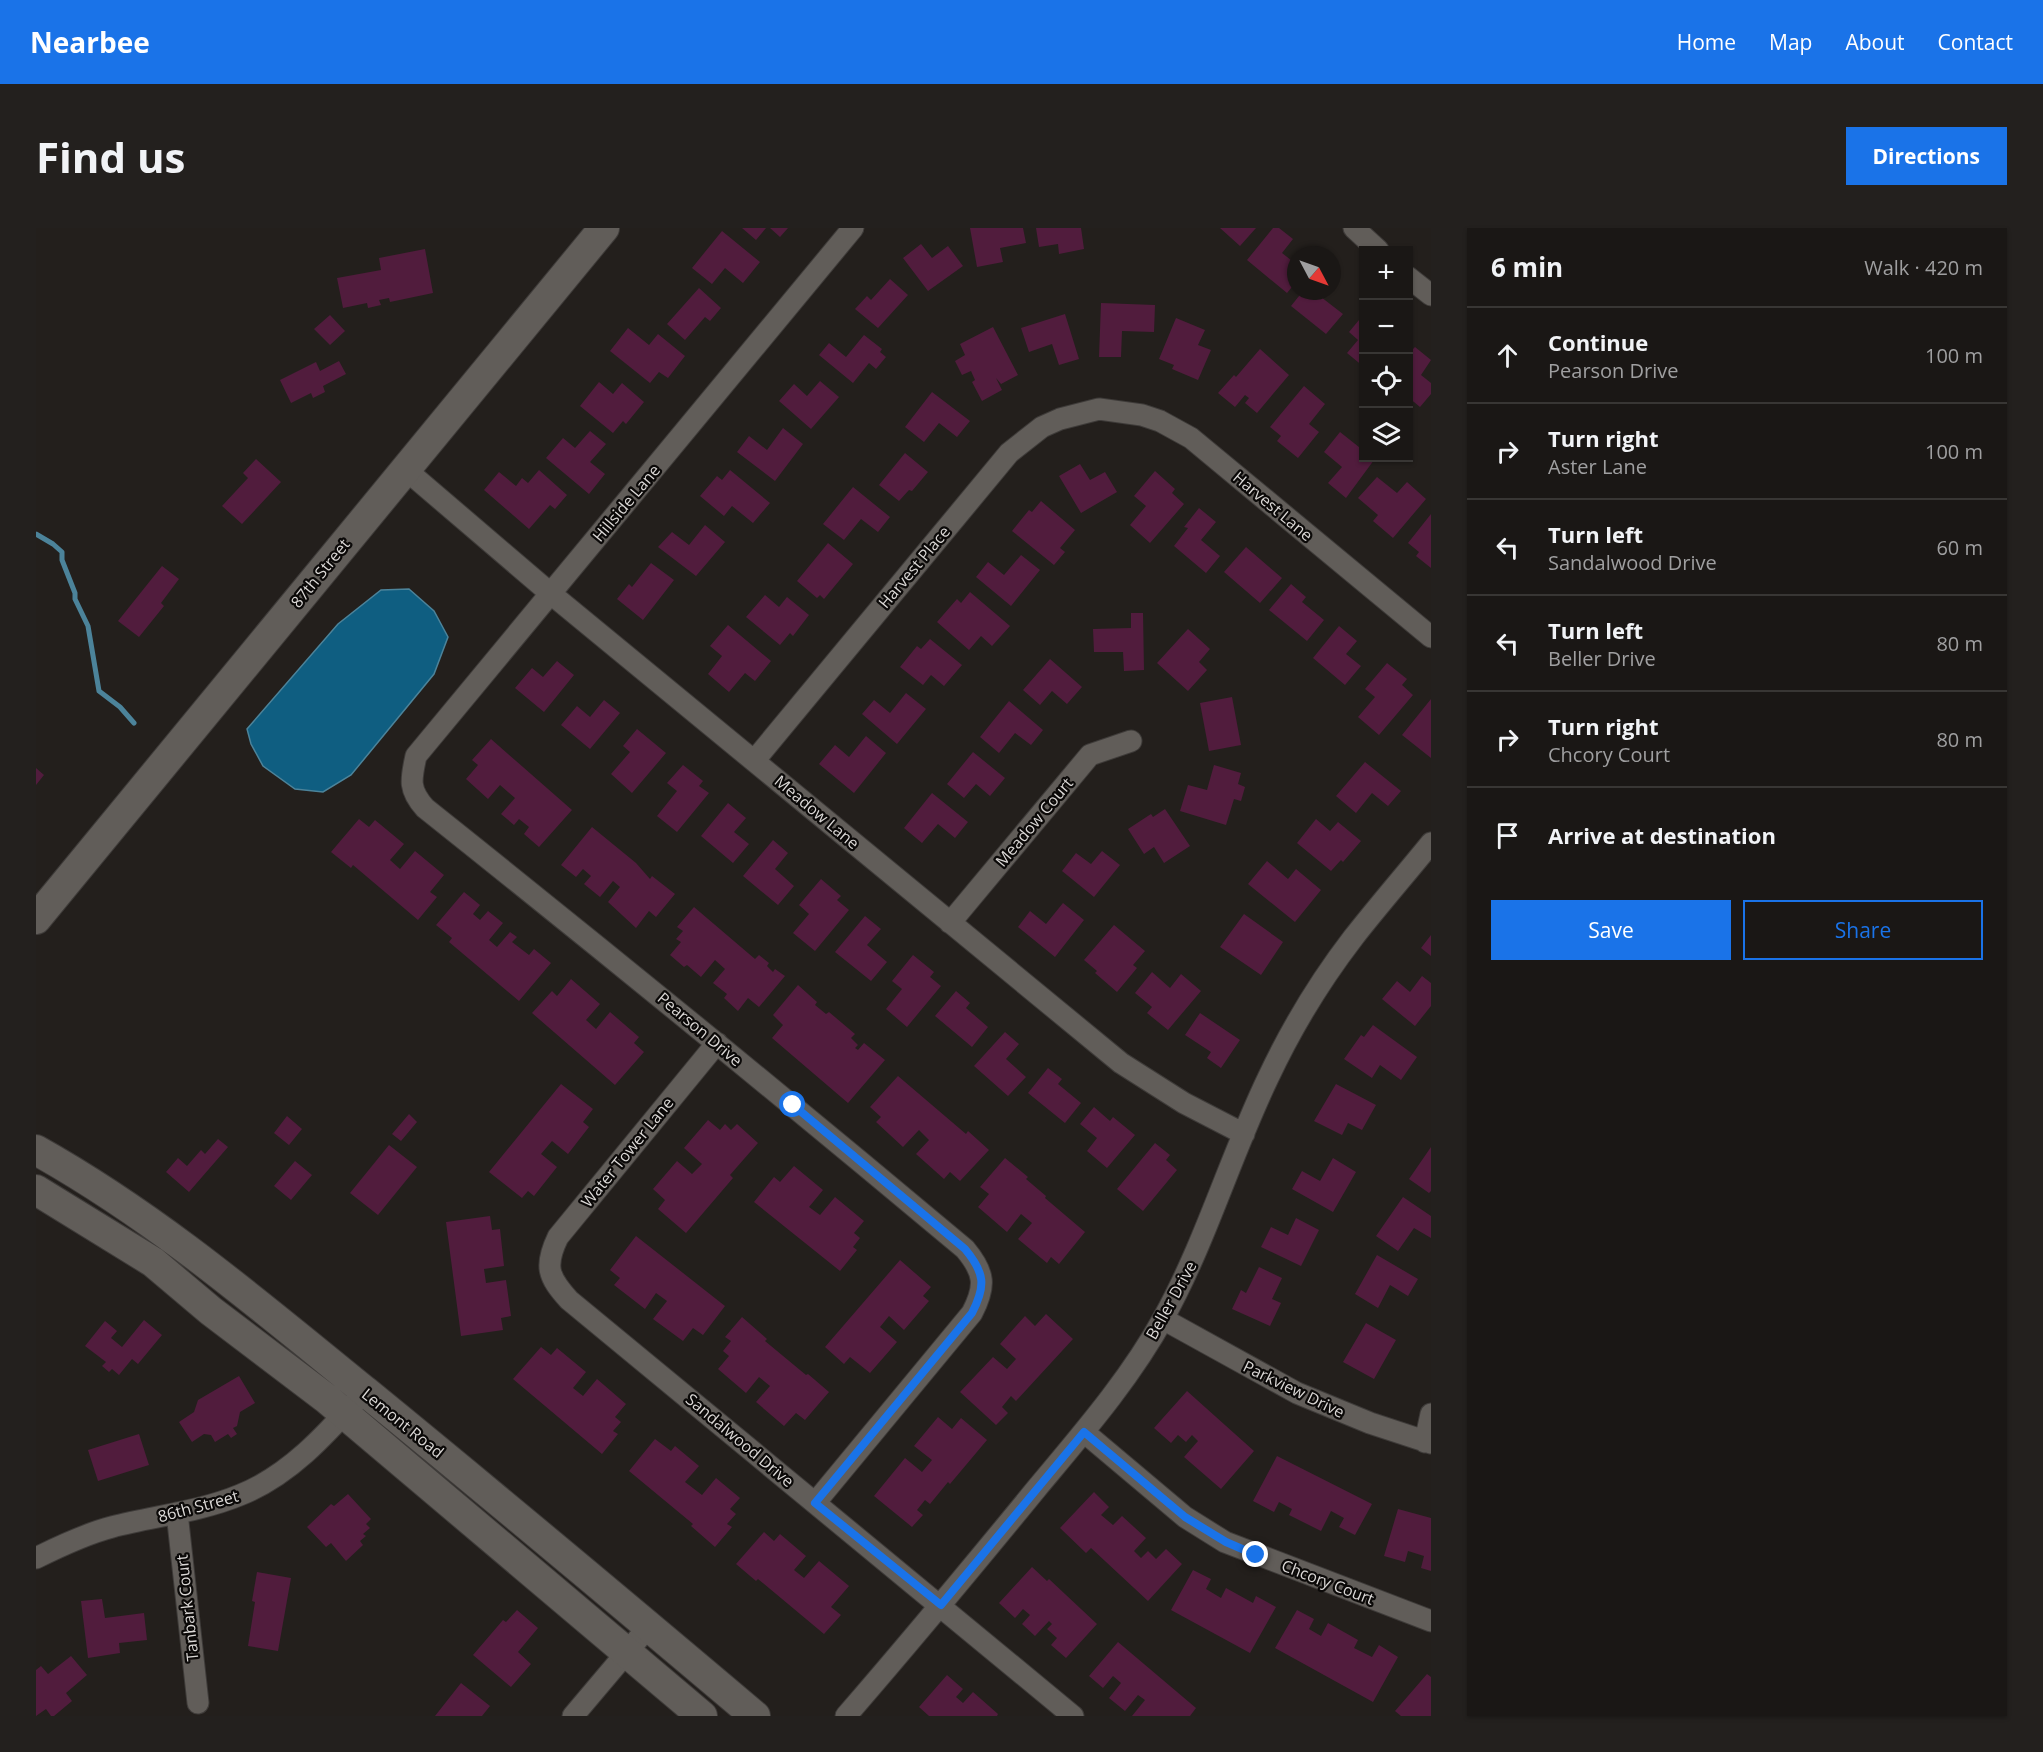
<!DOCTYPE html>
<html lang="en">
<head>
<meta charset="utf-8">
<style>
	:root { --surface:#1a1715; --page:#23201e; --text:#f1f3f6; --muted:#9f9fa0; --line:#383634; --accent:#1a73e8 }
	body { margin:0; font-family:"Open Sans",sans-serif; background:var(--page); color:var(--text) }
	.controls { position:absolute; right:18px; top:18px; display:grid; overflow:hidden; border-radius:0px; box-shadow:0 2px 4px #0004 }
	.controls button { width:54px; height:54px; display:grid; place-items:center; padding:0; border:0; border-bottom:2px solid var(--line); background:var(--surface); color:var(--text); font:30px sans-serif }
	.compass { position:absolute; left:1251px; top:18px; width:54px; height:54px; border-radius:50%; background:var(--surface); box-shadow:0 2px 4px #0004; rotate:131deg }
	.stop { position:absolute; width:18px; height:18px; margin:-14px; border:4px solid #1a73e8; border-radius:50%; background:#fff }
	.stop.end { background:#1a73e8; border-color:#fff; box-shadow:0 2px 6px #0008 }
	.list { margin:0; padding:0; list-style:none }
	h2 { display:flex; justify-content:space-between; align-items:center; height:78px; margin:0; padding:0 24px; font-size:26px }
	h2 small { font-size:20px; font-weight:400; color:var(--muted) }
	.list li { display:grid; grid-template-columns:39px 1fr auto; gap:18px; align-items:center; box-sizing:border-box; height:96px; padding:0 24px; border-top:2px solid var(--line) }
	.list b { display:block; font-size:22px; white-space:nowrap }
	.list p { margin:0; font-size:20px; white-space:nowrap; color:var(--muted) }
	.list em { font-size:20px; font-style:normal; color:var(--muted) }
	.actions { display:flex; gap:12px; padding:18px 24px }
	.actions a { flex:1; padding:14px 0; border:2px solid var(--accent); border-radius:0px; text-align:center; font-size:21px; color:var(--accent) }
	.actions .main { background:var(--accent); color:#fff }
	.icon { flex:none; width:33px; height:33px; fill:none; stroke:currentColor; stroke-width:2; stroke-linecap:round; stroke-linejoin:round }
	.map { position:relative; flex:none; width:1395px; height:1488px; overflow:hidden; border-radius:0px }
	header { display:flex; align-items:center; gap:36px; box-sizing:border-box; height:84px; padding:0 30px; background:var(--accent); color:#fff }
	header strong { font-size:28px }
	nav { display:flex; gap:33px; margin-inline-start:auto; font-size:21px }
	.intro { display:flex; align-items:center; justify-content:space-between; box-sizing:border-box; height:144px; padding:0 36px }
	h1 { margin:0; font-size:42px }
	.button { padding:15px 27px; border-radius:0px; background:var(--accent); color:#fff; font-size:21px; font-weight:700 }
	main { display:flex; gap:36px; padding:0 36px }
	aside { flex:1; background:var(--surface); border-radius:0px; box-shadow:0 2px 4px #0004 }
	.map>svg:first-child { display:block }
	.water { fill:#0f5e81; stroke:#4c839a; stroke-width:1.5 }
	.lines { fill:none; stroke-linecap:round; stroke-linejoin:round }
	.stream { stroke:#4c839a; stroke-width:5 }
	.building { fill:#511c3d }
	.street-casing { stroke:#3e3b39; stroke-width:23 }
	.secondary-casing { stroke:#3e3b39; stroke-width:32 }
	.street { stroke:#615d59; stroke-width:21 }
	.secondary { stroke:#615d59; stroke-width:30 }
	.route { stroke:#1a73e8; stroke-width:8 }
	.labels { text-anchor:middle; stroke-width:4.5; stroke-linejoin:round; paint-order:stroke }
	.street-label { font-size:16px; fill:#dbd8d6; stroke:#0b0908 }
</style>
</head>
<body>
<header>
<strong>Nearbee</strong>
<nav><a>Home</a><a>Map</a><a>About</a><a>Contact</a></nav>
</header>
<div class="intro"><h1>Find us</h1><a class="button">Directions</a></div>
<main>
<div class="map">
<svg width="1395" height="1488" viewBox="0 0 1395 1488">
	<rect width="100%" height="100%" fill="#231f1c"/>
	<path class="water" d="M373,361L398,383L412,409L398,446L315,547L287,564L259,561L227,538L215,516L211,501L302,396L345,362Z"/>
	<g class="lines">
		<path class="stream" d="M0,306L17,316L26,324V332L39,365V371L52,398L63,463L84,479L98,495"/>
	</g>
	<path class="building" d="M706,0H730L720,12Z
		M734,0H752L744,9Z
		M934,0H987L990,15L964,20L967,34L941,39Z
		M1000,0H1045L1048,21L1023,26L1022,16L1003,19Z
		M1184,0H1220L1204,18Z
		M1237,0H1243L1257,11L1246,25L1260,36V54L1251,65L1211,32Z
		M686,3L724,34L707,55L689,40L676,56L656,40Z
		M885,16L896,30L912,18L927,38L892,63L867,30Z
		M389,21L397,65L354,74L353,70L343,72L345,77L332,80L331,75L307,80L301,50L345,42L343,30Z
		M854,51L872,67L842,100L819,81L831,68L835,72Z
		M663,60L685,80L674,93L669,89L649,112L631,96Z
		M1267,63H1290L1285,69L1307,86L1290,106L1255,78Z
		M1065,75L1119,77L1118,104L1086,103L1085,129H1063Z
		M1029,86L1043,131L1023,137L1016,116L993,124L985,100Z
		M1328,86V139L1311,125L1322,112L1313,104Z
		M294,87L309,103L294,117L278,101Z
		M1140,90L1169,102L1162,117L1175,122L1162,152L1136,141L1138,137L1123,131Z
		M957,99L982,147L965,156L960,150L966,162L946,173L936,154L939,152L935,143L926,147L919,133L929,127L924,116Z
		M592,100L613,117L622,106L649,128L632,150L623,144L614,155L574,123Z
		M828,107L846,121L844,124L850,129L840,141L833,135L817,155L783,127L793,115L810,129Z
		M1379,119L1395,132L1385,147L1395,155V166L1384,179L1372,169V126Z
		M1224,121L1253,147L1221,185L1209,175L1213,170L1209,167L1199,179L1182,165L1198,147L1200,149Z
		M303,133L310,146L287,158L289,164L277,170L275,165L255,175L244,152L280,134L284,143Z
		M784,153L803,169L775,201L743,173L758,156L771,168Z
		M563,154L577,166L586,155L608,174L590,196L587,193L577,205L544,178Z
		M1268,158L1289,176L1273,196L1283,204L1262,230L1241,213L1245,208L1234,199Z
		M896,164L934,193L921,209L903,195L888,214L869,199Z
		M747,200L767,216L739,253L701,224L713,208L731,222Z
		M554,203L570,216L554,234L569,246L553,266L510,230L527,210L539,220Z
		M1304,204L1328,223V230H1335L1338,232L1310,270L1292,255L1306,239L1288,224Z
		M869,225L892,244L876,263L873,262L863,273L843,257Z
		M220,231L245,254L206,296L186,278L212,250L207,245Z
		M1044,236L1054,252L1069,244L1081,264L1045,285L1023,248Z
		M503,242L531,267L519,281L514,277L493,301L448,262L463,244L480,258L486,250L492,255Z
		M694,242L734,275L717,295L696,278L688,288L664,268L681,248L686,252Z
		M1119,243L1139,261L1136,265L1148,276L1114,315L1094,297L1110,278L1098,268Z
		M1341,249L1361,265L1371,254L1390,271L1357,310L1337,293L1342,287L1322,270Z
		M817,259L854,289L842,304L825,291L808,312L787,296Z
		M1005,273L1039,302L1024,320L1029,324L1018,337L976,303L993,282L996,284Z
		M1163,280L1180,294L1165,312L1184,328L1170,345L1138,318L1152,300L1148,299Z
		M1395,286V340L1380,328L1383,324L1372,315Z
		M669,297L689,314L660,348L622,319L636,304L653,317Z
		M792,315L817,336L788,371L784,367L781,370L761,353Z
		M1210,319L1246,350L1224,375L1188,344Z
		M985,327L1004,342L975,378L940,349L952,334L968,347Z
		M615,335L638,352L607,392L581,371L593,356L596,359Z
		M126,338L143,351L125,375L128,378L103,409L82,393Z
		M1255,356L1270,369L1266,374L1288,392L1271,413L1233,382Z
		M934,364L974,398L956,418L945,408L933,422L901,394L921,371L925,375Z
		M729,367L743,379L751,369L773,387L757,408L754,405L744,417L710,389Z
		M1095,385H1107L1108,442L1088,443L1087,424H1058L1057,401L1095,400Z
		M692,397L735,433L719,453L709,445L693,464L672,446L686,428L674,418Z
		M1303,398L1321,413L1310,426L1325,438L1309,457L1277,430Z
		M1152,401L1174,421L1163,434L1171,442L1152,463L1121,435Z
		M894,411L926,437L908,458L895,447L887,457L864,439L881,418L885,421Z
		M1014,431L1046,459L1031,476L1016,463L1004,477L987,462Z
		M521,433L538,447L508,484L479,460L496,440L507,449Z
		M1351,435L1371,451L1366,457L1377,467L1343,507L1322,489L1339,469L1329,461Z
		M870,465L890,481L861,516L826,486L838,472L854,485Z
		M1196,469L1205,517L1173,523L1164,475Z
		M1395,471V530L1366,507Z
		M568,472L584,485L554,521L525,497L541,478L554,489Z
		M973,473L1007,502L995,517L979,505L963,525L944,509Z
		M601,501L630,525L596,565L575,546L594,524L587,518Z
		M830,508L850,525L818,565L783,536L799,517L813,529Z
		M455,511L536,582L503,619L488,606L493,599L483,591L478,597L465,586L479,570L464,557L452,571L430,551L442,537L436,532Z
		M937,524L969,550L954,568L940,556L928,570L911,556Z
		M1329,534L1365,563L1352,578L1336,565L1320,585L1300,568Z
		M647,537L667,553L663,558L673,565L641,604L621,588L641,563L631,555Z
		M1178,537L1205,545L1202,556L1209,559L1205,573L1198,571L1190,597L1144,583L1152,557L1171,562Z
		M0,540L8,547L0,557Z
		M896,565L932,594L919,610L902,596L886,615L868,600Z
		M692,575L710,590L698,604L713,616L697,635L665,608Z
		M1129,581L1154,618L1128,635L1118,619L1108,626L1092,601L1115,586L1117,589Z
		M323,591L333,599L339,592L368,616L354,632L364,641L379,623L408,647L394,664L401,669L382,692L317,637L315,640L295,624Z
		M1280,591L1294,603L1302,594L1325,613L1307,634L1305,632L1295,643L1261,615Z
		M556,599L600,635L614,651L616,648L639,666L620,689L613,683L600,700L572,674L584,659L577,653L564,669L548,656L555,648L547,641L540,649L525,637Z
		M737,612L752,625L739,641L758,658L742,677L707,648Z
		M1066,623L1084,637L1058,669L1026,643L1040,625L1055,636Z
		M1231,633L1252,651L1260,641L1285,662L1259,694L1212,656Z
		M785,651L805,668L801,672L813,682L779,723L757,705L773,686L763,677Z
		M428,664L444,677L437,686L444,692L452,683L467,695L453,712L461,719L474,704L481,709L476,714L493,727L498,721L515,735L483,773L413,714L416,710L400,697Z
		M1027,675L1048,692L1019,729L982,699L994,683L1010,696Z
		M658,679L719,731L723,727L733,735L731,738L737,744L739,741L749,748L723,779L712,770L702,783L688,770L691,766L677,755L689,741L679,732L665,749L651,737L648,739L634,727L645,714L640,711L647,703L641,699Z
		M1208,686L1247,714L1225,747L1184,719Z
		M829,688L845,701L831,717L851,734L835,753L799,724Z
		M1078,697L1109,723L1097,737L1101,740L1081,764L1059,745L1061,743L1048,732Z
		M1395,707V728L1385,720Z
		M877,727L898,744L894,749L905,758L871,799L850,781L866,761L856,753Z
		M1116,744L1134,760L1145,746L1165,763L1132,802L1111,785L1116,779L1099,765Z
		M1386,748L1395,755V778L1379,798L1346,771L1361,753L1374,764Z
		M535,751L564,776L550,792L560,801L574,784L603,809L598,815L608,824L579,857L496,785L516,763L521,768Z
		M762,757L781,774L779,777L790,786L793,784L819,806L815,810L822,817L819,820L822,822L828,815L849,832L812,875L736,810L747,797L737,787Z
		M920,763L934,775L930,780L952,799L936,819L899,788Z
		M1164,785L1204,812L1185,840L1171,830L1175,824L1149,807Z
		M1337,797L1381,829L1365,852L1344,837L1336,850L1308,831L1325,807L1328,809Z
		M969,804L983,816L970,831L990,849L972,868L938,838Z
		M1012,840L1026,851L1022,856L1045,875L1029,895L992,865Z
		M862,848L930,906L932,903L953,922L924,953L914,944L908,951L880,926L893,912L883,902L867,919L840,894L845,889L834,879Z
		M525,856L557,881L547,894L553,899L532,926L516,913L505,926L521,939L498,968L492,963L486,970L453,944Z
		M1300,856L1340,877L1326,902L1312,895L1306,907L1278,893Z
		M1058,879L1074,893L1077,889L1099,907L1071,940L1051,923L1061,910L1044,896Z
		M373,886L381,894L365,913L356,906Z
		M251,888L266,901L253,917L238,905Z
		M672,892L684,902L689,896L695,902L701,896L722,915L694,947L697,950L650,1005L622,981L629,972L617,961L641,933L656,946L666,936L648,920Z
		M182,911L192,919L153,964L130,944L142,930L151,938L165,922L169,926Z
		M1119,915L1134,927L1130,932L1141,942L1107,983L1081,961Z
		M353,917L381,939L342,987L314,965Z
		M1395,919V963L1393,965L1373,951Z
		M969,930L992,949L990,951L1010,968L1009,970L1049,1004L1023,1036L1015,1029L1011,1035L982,1011L996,995L985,986L971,1004L942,979L953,966L944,959Z
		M1297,930L1320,944L1297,984L1256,961L1266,943L1284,953Z
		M259,933L276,947L255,972L238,958Z
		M758,938L787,962L773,979L784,987L799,969L828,993L818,1005L824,1010L817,1019L821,1022L804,1043L718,974L738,949L744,954Z
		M1367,969L1395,988V1010L1378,1000L1362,1023L1340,1008Z
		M454,988L456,1002L464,1001L468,1038L448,1041L450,1055L470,1052L475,1088L465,1090L467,1102L425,1108L410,994Z
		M1260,990L1283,1002L1265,1038L1225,1019L1235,999L1252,1007Z
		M600,1008L689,1078L667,1107L657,1100L647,1113L617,1091L631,1073L620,1065L609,1081L578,1057L584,1050L574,1042Z
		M1341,1027L1382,1051L1372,1068L1354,1057L1342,1080L1319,1066Z
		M864,1032L895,1059L887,1068L893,1073L868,1102L853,1088L844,1099L861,1114L834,1145L814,1129L808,1136L789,1119Z
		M1223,1039L1246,1050L1236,1071L1245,1075L1234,1098L1196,1081L1205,1062L1210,1065Z
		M1010,1086L1037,1111L980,1173L975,1168L966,1179L972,1185L960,1197L924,1164L957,1129L971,1141L980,1131L964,1116L989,1088L999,1098Z
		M706,1089L731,1111L729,1113L770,1147L772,1146L793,1164L769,1192L760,1185L748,1198L720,1174L734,1158L723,1149L710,1165L682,1141L693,1128L687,1123L695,1113L689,1109Z
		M108,1092L126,1107L102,1136L96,1131L83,1147L76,1141L73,1144L66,1138L70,1134L49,1118L69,1093L81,1103L75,1110L86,1119Z
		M1330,1095L1360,1112L1338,1151L1307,1134Z
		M505,1119L515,1127L521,1120L550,1144L537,1160L547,1168L561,1151L590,1176L579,1189L585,1194L577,1203L582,1206L566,1226L477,1151Z
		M203,1148L219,1175L204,1184L201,1198L197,1200L201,1206L195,1210L192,1206L179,1214L175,1207L168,1206L156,1214L143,1194L158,1184L162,1172Z
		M1151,1163L1218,1223L1185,1261L1148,1229L1162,1213L1156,1207L1150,1214L1142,1207L1135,1215L1118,1200Z
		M902,1189L916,1201L925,1190L951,1212L914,1256L912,1254L894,1276L889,1272L881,1282L887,1287L876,1299L838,1268L869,1230L886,1244L896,1232L878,1218Z
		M103,1206L113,1237L62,1253L52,1222Z
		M619,1211L635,1223L639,1218L663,1238L649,1254L666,1267L680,1250L704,1270L694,1281L700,1286L691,1296L696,1299L679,1319L655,1298L657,1296L593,1243Z
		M1241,1228L1336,1276L1319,1307L1303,1299L1308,1290L1295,1283L1285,1303L1253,1287L1256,1281L1243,1274L1238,1284L1217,1273Z
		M1058,1264L1073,1279L1065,1287L1077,1297L1086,1288L1110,1310L1098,1323L1105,1330L1112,1323L1120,1331L1130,1321L1146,1336L1112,1373L1055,1320L1050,1325L1024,1300Z
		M312,1266L335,1291L330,1296L334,1300L327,1306L330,1308L324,1313L327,1317L310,1333L295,1315L290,1319L271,1299L295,1276L298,1278Z
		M1362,1281L1395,1290V1343L1385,1340L1388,1328L1372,1323L1369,1334L1348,1328Z
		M728,1304L738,1313L744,1306L770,1328L758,1342L768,1350L783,1333L813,1358L795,1379L805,1387L788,1406L722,1351L720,1353L700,1336Z
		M996,1339L1011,1353L1013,1351L1061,1396L1030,1430L1015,1417L1021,1410L1011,1401L1016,1396L1013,1393L999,1408L986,1396L994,1387L987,1381L979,1390L963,1375Z
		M1157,1342L1175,1351L1170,1361L1185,1370L1190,1360L1217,1375L1220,1368L1240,1379L1214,1425L1135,1382Z
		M221,1344L255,1350L242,1423L212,1418L219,1374L216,1373Z
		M66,1371L69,1390L108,1385L111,1412L83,1415L84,1425L52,1430L45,1373Z
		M481,1382L502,1400L482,1424L495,1436L475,1459L437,1427L467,1392L470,1394Z
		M1261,1382L1278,1391L1273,1401L1285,1408L1292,1395L1322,1412L1318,1420L1336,1429L1343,1417L1362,1429L1337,1474L1239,1420Z
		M1082,1414L1160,1480L1154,1488H1096L1109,1472L1102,1467L1089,1483L1073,1470L1085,1455L1077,1448L1067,1460L1053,1448Z
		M35,1428L51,1447L30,1465L36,1473L18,1488H15L10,1481L0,1488V1442L5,1438L12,1446Z
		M1391,1446L1395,1449V1488H1365L1359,1483Z
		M911,1447L927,1461L920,1469L927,1475L937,1464L962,1486L961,1488H893L883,1479Z
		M425,1455L454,1478L446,1488H399Z"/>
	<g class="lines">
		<defs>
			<path id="street" d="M1318,0L1342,22
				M1372,49L1395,67
				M369,241L514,365L1085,835L1148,875L1208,906
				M718,533L973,225L1006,199L1024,191L1063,181L1106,187L1124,193L1155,210L1395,409
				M914,695L1054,527L1095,513
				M681,815L522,1009C508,1038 512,1049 533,1072L1037,1488
				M1127,1091L1261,1165L1334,1195L1395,1215
				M1048,1204L1149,1289L1189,1314L1395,1393
				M1389,1214L1395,1186
				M779,1275L936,1085C950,1058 949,1045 929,1021C751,872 571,725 389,580C372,561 375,551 380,528L817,0
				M141,1285L162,1475
				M0,1330C24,1318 49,1306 76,1299C118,1288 163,1284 204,1267C255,1247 293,1203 329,1163
				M537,1488L613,1398
				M810,1488C875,1413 938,1337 1001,1260C1046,1206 1094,1151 1128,1089C1170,1013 1194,929 1232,850C1255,801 1284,753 1317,710C1342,678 1369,647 1395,615"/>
			<path id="secondary" d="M0,691L568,0
				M0,922C120,989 224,1078 330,1164C461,1271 590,1379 719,1488
				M0,962L117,1034L175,1083L291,1171L666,1488"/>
		</defs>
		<use href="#street" class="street-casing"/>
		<use href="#secondary" class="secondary-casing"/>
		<use href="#street" class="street"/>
		<use href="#secondary" class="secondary"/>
	</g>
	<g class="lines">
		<path class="route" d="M757,877L929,1021C949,1045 950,1058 936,1085L779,1275L905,1377L1048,1204L1149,1289L1190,1314L1220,1327"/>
	</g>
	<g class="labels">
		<g class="street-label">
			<text transform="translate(590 275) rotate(-50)" y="6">Hillside Lane</text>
			<text transform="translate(1237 278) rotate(40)" y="6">Harvest Lane</text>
			<text transform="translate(878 339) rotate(-50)" y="6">Harvest Place</text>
			<text transform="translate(284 345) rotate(-51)" y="6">87th Street</text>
			<text transform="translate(781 584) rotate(40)" y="6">Meadow Lane</text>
			<text transform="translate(998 594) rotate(-50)" y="6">Meadow Court</text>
			<text transform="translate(664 801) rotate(40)" y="6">Pearson Drive</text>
			<text transform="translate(591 924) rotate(-51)" y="6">Water Tower Lane</text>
			<text transform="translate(1135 1072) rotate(-61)" y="6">Beller Drive</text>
			<text transform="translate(1258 1161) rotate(26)" y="6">Parkview Drive</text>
			<text transform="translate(367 1195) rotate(39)" y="6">Lemont Road</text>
			<text transform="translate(704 1212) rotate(40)" y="6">Sandalwood Drive</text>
			<text transform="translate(162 1278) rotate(-15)" y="6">86th Street</text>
			<text transform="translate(1292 1354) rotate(21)" y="6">Chcory Court</text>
			<text transform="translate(151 1380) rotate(-96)" y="6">Tanbark Court</text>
		</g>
	</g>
</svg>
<div class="controls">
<button>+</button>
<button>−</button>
<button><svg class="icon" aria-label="locate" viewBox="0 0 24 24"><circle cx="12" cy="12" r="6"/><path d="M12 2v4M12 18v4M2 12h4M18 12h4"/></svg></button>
<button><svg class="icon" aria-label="layers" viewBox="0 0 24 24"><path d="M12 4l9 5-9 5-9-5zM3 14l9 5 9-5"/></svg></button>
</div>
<svg class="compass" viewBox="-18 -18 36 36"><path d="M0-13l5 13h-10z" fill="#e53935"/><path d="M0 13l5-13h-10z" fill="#9f9fa0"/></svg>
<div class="stop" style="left:757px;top:877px"></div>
<div class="stop end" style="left:1220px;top:1327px"></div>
</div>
<aside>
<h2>6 min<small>Walk · 420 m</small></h2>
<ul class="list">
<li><svg class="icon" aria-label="ahead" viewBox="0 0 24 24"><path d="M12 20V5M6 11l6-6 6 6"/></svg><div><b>Continue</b><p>Pearson Drive</p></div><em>100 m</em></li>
<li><svg class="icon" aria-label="right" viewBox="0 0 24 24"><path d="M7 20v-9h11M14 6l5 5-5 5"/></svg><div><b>Turn right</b><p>Aster Lane</p></div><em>100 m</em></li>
<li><svg class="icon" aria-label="left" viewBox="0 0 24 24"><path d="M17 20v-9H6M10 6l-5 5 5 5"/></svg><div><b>Turn left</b><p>Sandalwood Drive</p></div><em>60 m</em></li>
<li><svg class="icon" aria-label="left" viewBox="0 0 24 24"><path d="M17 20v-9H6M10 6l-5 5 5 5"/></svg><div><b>Turn left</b><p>Beller Drive</p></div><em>80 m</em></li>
<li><svg class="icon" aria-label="right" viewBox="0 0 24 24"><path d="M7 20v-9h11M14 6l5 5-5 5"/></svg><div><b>Turn right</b><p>Chcory Court</p></div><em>80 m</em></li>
<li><svg class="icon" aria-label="arrive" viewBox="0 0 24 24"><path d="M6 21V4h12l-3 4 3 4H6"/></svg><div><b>Arrive at destination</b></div></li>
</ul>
<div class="actions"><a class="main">Save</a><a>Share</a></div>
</aside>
</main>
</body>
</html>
